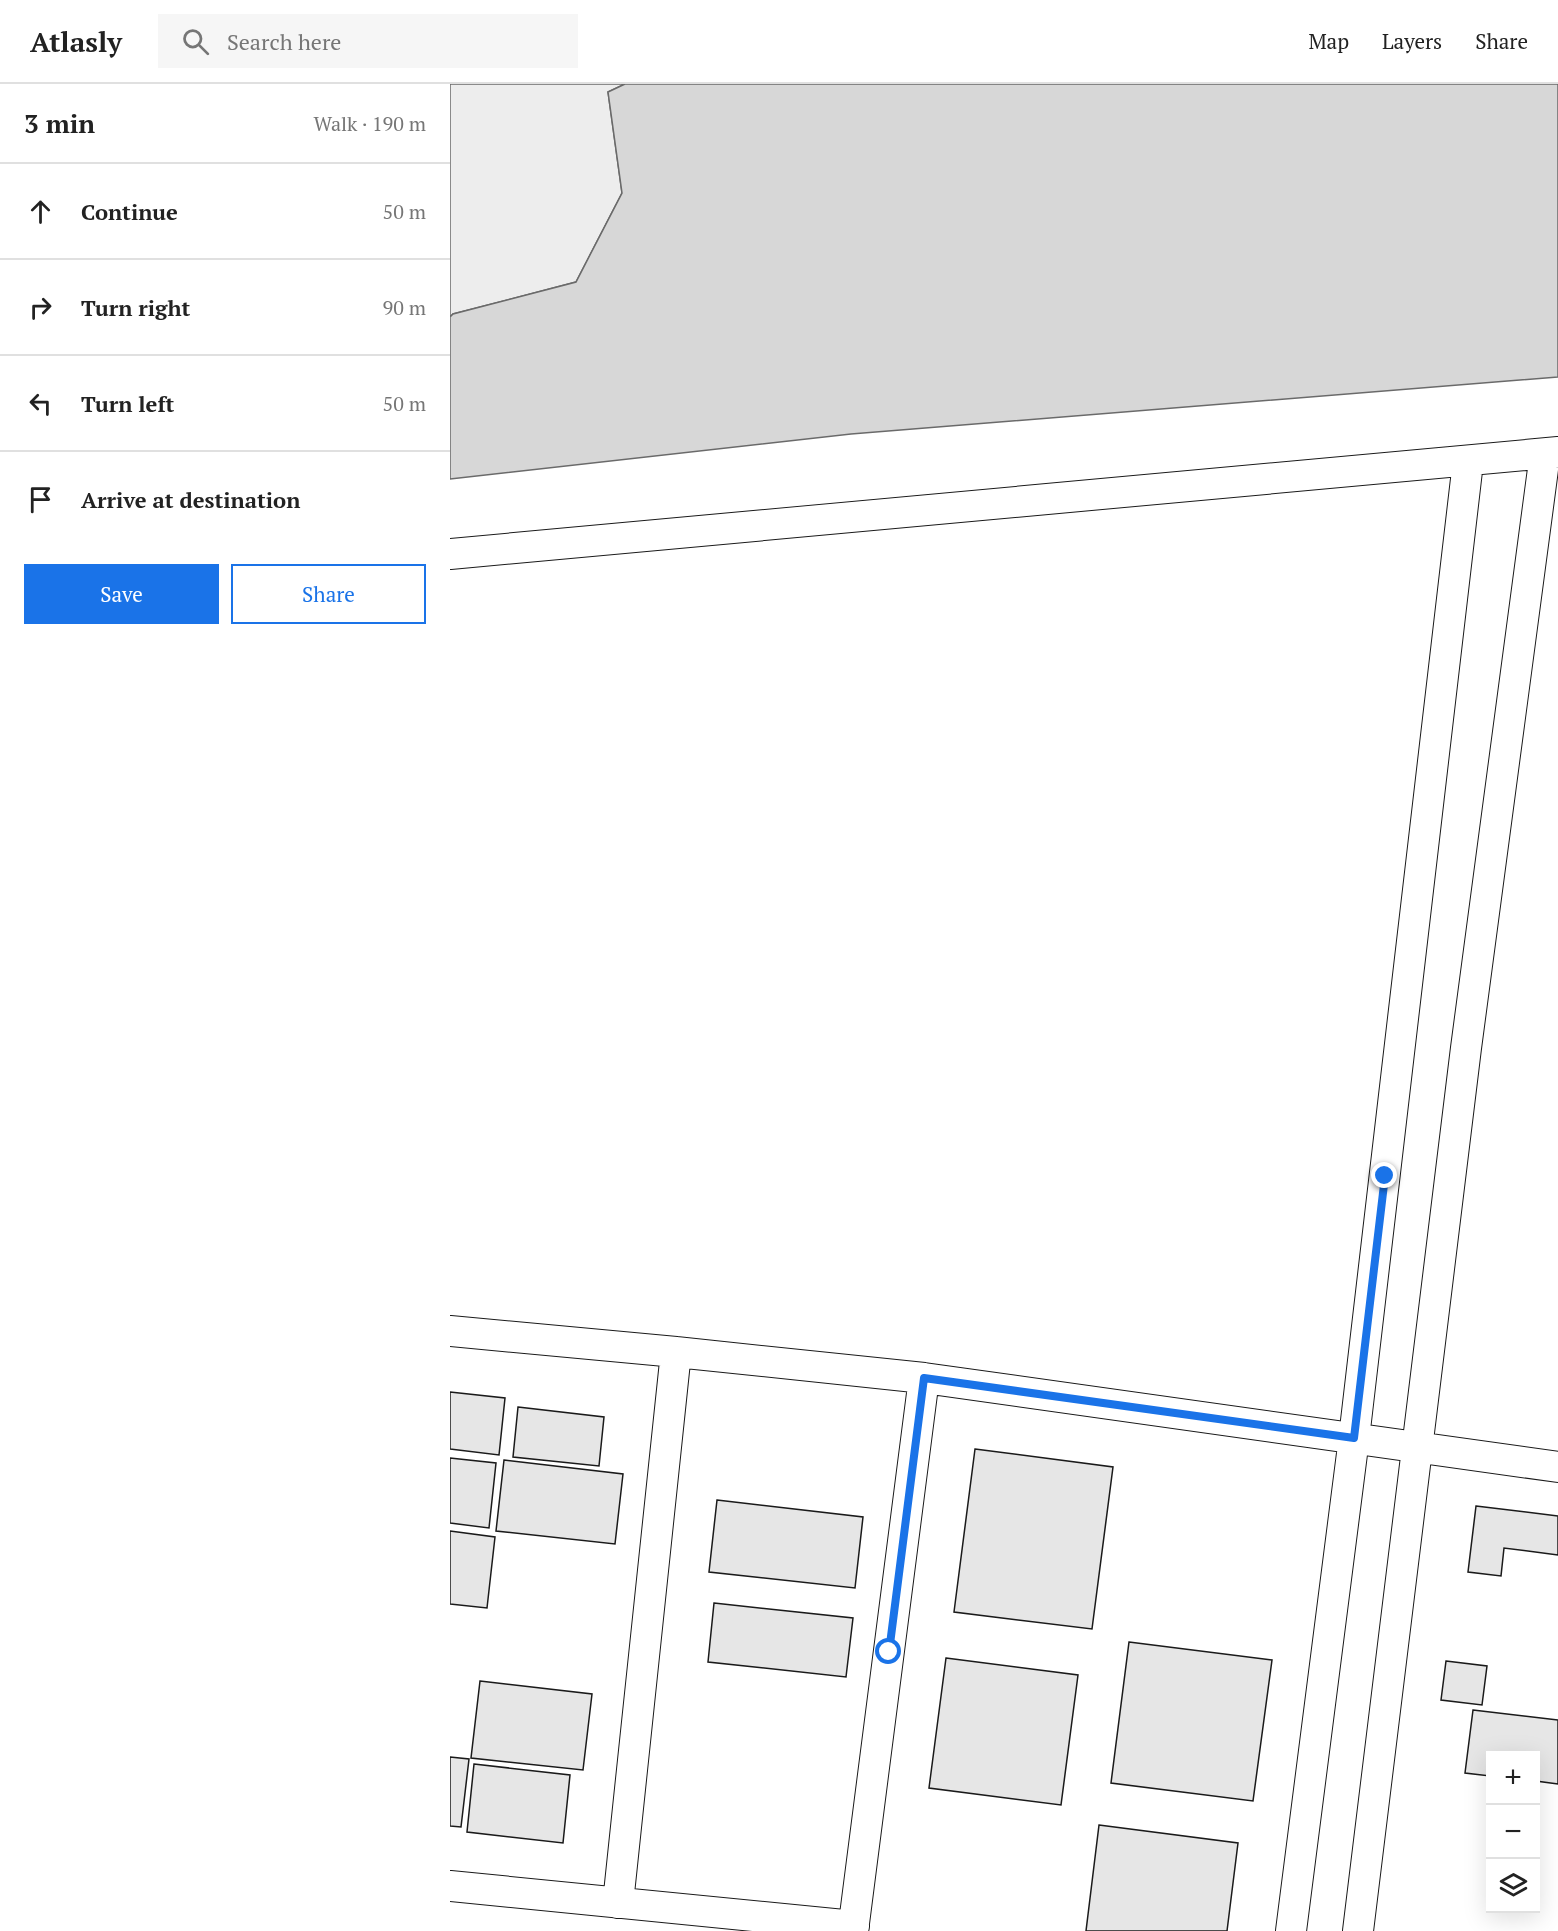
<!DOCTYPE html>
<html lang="en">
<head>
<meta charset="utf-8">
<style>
	:root { --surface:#fff; --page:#f6f6f6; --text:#222; --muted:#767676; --line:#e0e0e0; --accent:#1a73e8 }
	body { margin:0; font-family:"PT Serif",serif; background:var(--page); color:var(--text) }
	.controls { position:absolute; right:18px; bottom:18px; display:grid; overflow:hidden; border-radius:0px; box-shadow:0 6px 24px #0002 }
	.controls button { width:54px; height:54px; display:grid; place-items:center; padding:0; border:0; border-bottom:2px solid var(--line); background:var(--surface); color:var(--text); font:30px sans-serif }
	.stop { position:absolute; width:18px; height:18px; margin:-14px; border:4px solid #1a73e8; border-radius:50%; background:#fff }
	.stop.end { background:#1a73e8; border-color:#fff; box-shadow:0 2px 6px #0008 }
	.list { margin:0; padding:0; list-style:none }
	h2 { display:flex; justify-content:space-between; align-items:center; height:78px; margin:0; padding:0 24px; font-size:26px }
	h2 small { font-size:20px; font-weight:400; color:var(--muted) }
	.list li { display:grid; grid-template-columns:39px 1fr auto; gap:18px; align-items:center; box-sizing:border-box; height:96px; padding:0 24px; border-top:2px solid var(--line) }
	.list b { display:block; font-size:22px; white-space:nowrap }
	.list em { font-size:20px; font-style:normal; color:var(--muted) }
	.actions { display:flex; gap:12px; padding:18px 24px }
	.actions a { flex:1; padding:14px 0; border:2px solid var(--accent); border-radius:0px; text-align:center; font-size:21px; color:var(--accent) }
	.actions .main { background:var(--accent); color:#fff }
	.icon { flex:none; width:33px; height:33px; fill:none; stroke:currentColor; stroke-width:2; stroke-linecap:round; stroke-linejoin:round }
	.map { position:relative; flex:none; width:1108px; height:1847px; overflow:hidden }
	header { display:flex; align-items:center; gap:36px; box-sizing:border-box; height:84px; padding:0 30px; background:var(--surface); border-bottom:2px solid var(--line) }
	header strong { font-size:28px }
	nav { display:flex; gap:33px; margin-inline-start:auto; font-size:21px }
	.search { width:420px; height:54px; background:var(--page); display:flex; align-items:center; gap:15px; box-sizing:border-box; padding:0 21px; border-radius:0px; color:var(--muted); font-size:22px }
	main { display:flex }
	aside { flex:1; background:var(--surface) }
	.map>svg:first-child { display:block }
	.built { fill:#ededed; stroke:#6a6a6a; stroke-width:1.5 }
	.water { fill:#d7d7d7; stroke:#6a6a6a; stroke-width:1.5 }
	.building { fill:#e6e6e6; stroke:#1a1a1a; stroke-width:1.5 }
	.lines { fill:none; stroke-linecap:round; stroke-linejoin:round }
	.minor-casing { stroke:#1a1a1a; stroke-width:32 }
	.minor { stroke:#fff; stroke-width:30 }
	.route { stroke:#1a73e8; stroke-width:8 }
</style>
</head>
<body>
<header>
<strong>Atlasly</strong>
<div class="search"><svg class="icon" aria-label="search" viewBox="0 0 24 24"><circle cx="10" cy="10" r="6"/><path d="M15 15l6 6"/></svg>Search here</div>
<nav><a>Map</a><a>Layers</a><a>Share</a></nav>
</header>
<main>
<aside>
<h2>3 min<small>Walk · 190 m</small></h2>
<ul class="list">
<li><svg class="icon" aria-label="ahead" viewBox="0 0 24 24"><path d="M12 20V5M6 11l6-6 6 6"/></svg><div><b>Continue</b></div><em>50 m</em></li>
<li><svg class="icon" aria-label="right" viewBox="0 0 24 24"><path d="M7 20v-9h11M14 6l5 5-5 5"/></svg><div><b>Turn right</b></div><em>90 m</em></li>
<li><svg class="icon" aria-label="left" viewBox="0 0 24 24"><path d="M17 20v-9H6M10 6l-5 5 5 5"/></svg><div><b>Turn left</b></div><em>50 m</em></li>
<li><svg class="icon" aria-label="arrive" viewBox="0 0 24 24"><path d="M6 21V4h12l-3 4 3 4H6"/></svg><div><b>Arrive at destination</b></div></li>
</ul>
<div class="actions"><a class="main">Save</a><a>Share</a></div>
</aside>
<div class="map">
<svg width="1108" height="1847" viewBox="0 0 1108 1847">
	<rect width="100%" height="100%" fill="#fff"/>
	<path class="built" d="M0,0H175L158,8L172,109L126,198L3,230L0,233Z"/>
	<path class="water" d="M175,0H1108V293L401,350L0,395V233L3,230L126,198L172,109L158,8Z"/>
	<path class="building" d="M0,1308L55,1314L49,1371L0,1365Z
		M68,1323L154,1333L149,1382L63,1373Z
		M525,1365L663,1383L642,1545L504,1528Z
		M0,1374L46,1379L39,1444L0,1439Z
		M54,1376L173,1390L165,1460L46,1447Z
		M267,1416L413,1433L405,1504L259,1488Z
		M1026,1422L1108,1432V1471L1054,1464L1051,1492L1018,1488Z
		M0,1447L45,1453L37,1524L0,1520Z
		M264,1519L403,1534L396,1593L258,1578Z
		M679,1558L822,1576L803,1717L661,1699Z
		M496,1574L628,1591L611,1721L479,1704Z
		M996,1577L1037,1582L1032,1621L991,1616Z
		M30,1597L142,1610L133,1686L21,1674Z
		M1023,1626L1108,1636V1700L1086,1697V1672H1040V1692L1015,1689Z
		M0,1673L19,1675L11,1743L0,1742Z
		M24,1680L120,1691L113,1759L17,1748Z
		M649,1741L788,1759L777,1847H636Z"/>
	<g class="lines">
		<defs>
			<path id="minor" d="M0,470L1108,368
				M0,1247L226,1268L474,1294L1108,1383
				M0,1802L404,1842
				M168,1819L226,1268
				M403,1847L474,1294
				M841,1847L904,1354L1018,378
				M908,1847L1016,964L1095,370"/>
		</defs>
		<use href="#minor" class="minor-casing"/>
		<use href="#minor" class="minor"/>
	</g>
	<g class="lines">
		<path class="route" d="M439,1568L474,1294L904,1354L935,1092"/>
	</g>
</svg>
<div class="controls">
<button>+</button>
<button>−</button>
<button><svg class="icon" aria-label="layers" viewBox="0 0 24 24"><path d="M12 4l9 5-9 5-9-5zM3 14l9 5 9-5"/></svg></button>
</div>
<div class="stop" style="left:439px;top:1568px"></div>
<div class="stop end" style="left:935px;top:1092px"></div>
</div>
</main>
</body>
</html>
